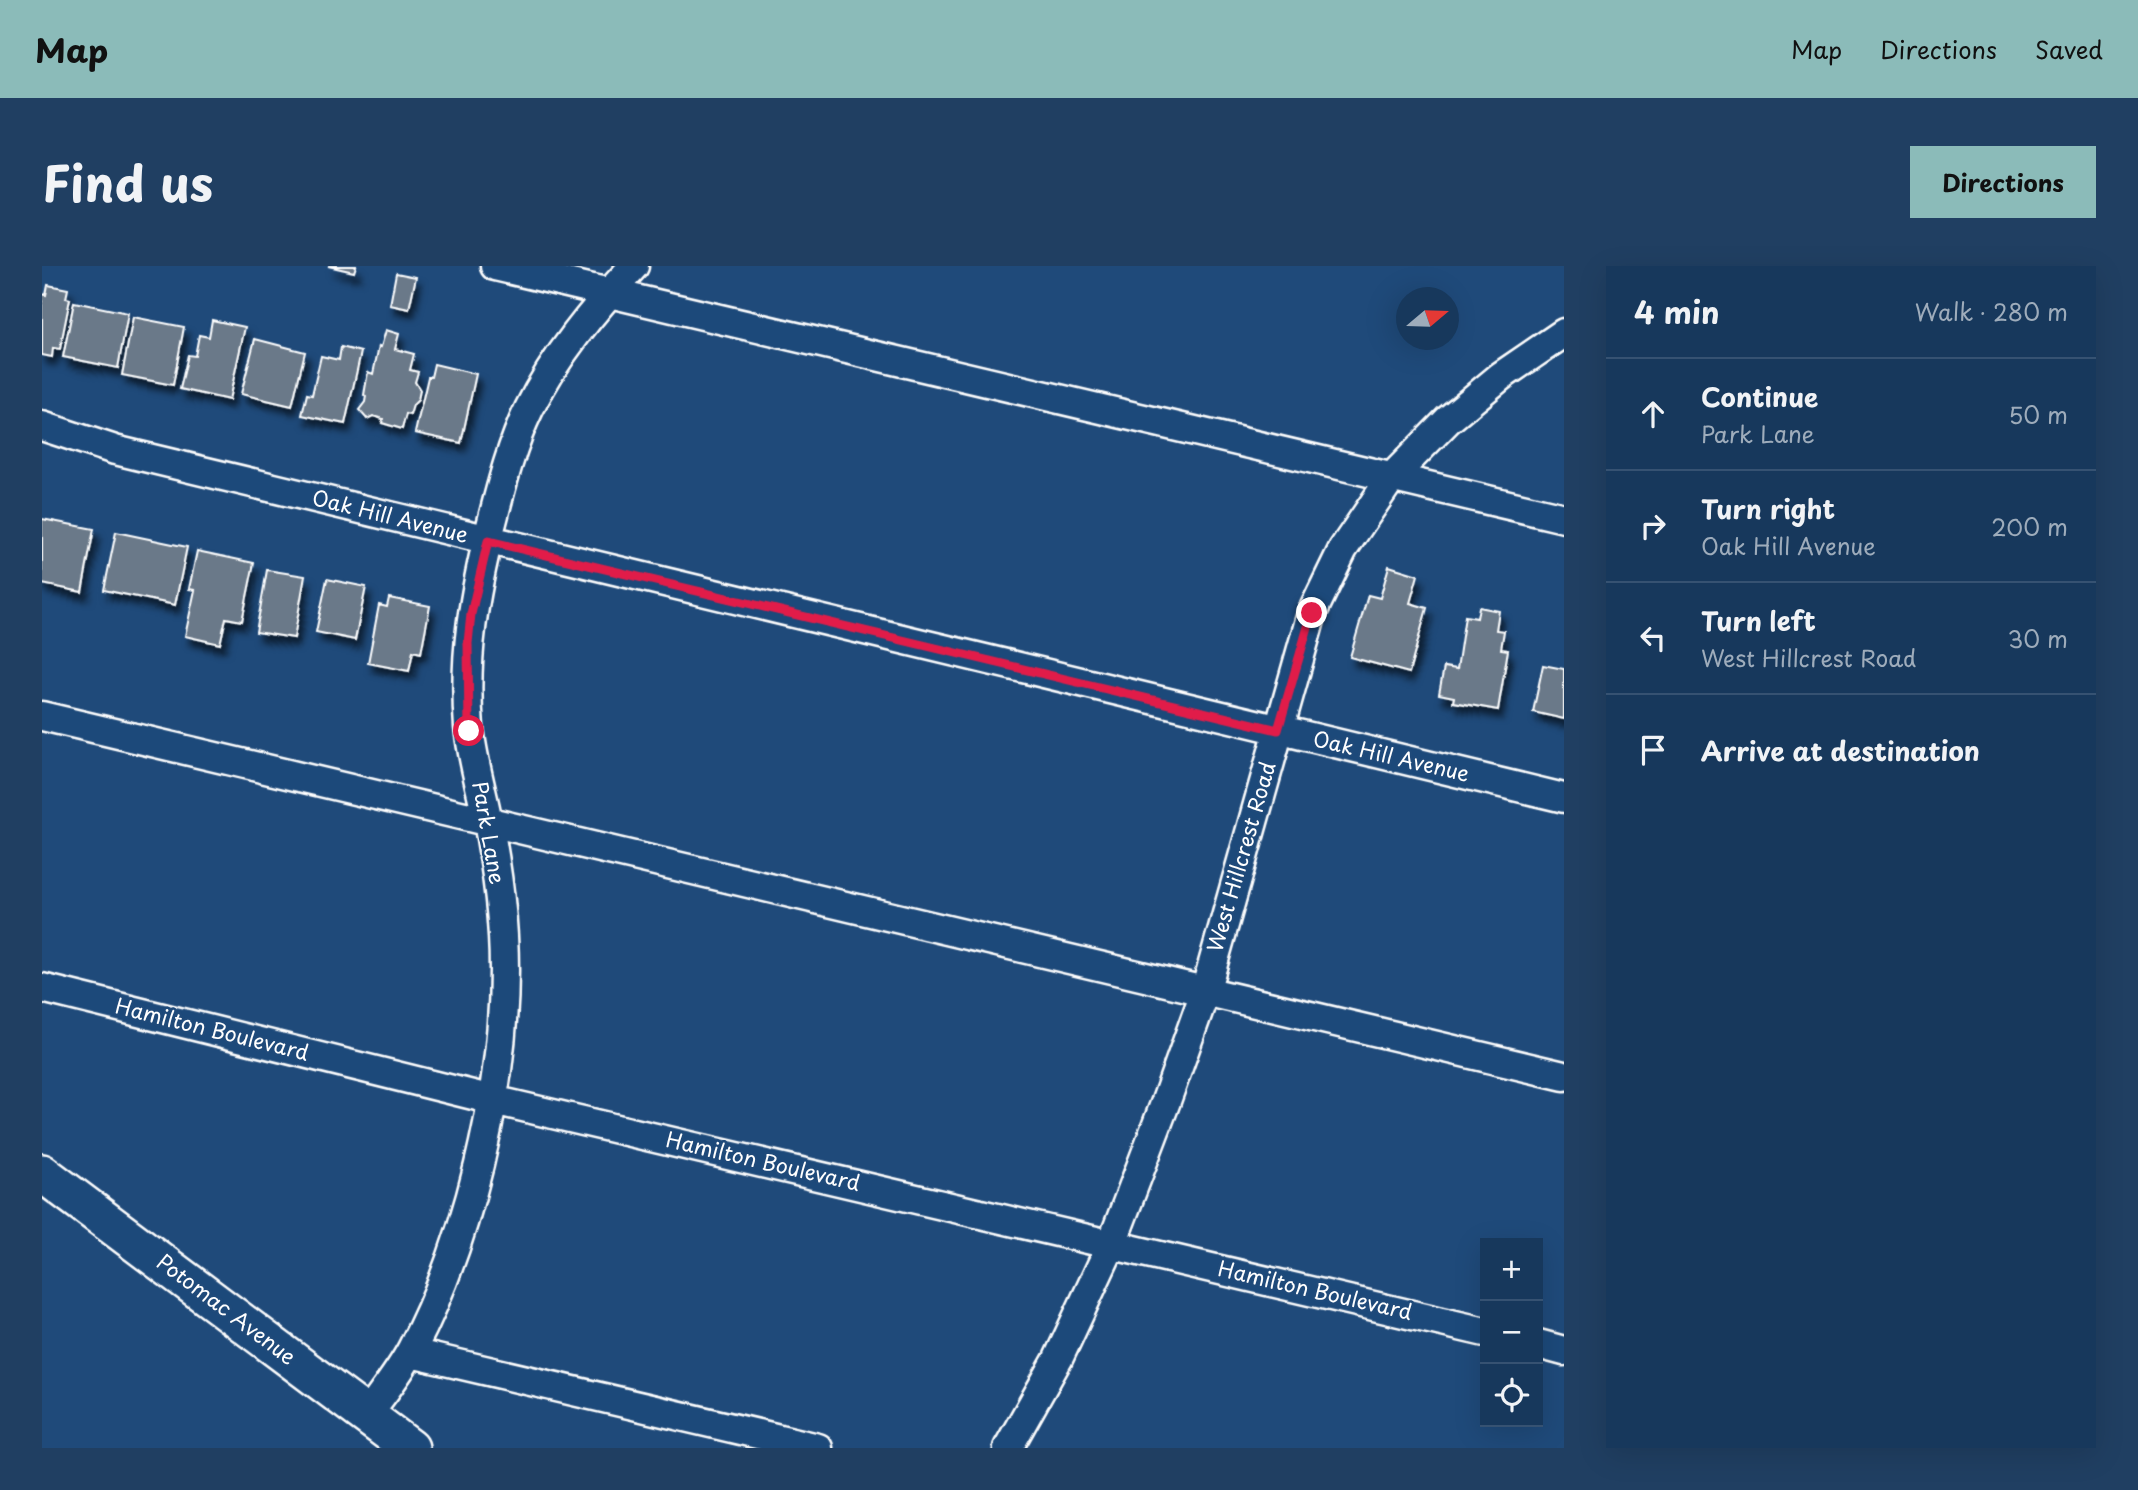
<!DOCTYPE html>
<html lang="en">
<head>
<meta charset="utf-8">
<style>
	:root { --surface:#17385c; --page:#203f62; --text:#f1f3f6; --muted:#9eacbb; --line:#365272; --accent:#8bbbb9 }
	body { margin:0; font-family:"Playpen Sans",sans-serif; background:var(--page); color:var(--text) }
	.controls { position:absolute; right:21px; bottom:21px; display:grid; overflow:hidden; border-radius:0px; box-shadow:0 7px 28px #0002 }
	.controls button { width:63px; height:63px; display:grid; place-items:center; padding:0; border:0; border-bottom:2px solid var(--line); background:var(--surface); color:var(--text); font:35px sans-serif }
	.compass { position:absolute; left:1354px; top:21px; width:63px; height:63px; border-radius:50%; background:var(--surface); box-shadow:0 7px 28px #0002; rotate:71deg }
	.stop { position:absolute; width:21px; height:21px; margin:-16px; border:5px solid #e11d48; border-radius:50%; background:#fff }
	.stop.end { background:#e11d48; border-color:#fff; box-shadow:0 2px 7px #0008 }
	.list { margin:0; padding:0; list-style:none }
	h2 { display:flex; justify-content:space-between; align-items:center; height:91px; margin:0; padding:0 28px; font-size:30px }
	h2 small { font-size:23px; font-weight:400; color:var(--muted) }
	.list li { display:grid; grid-template-columns:46px 1fr auto; gap:21px; align-items:center; box-sizing:border-box; height:112px; padding:0 28px; border-top:2px solid var(--line) }
	.list b { display:block; font-size:26px; white-space:nowrap }
	.list p { margin:0; font-size:23px; white-space:nowrap; color:var(--muted) }
	.list em { font-size:23px; font-style:normal; color:var(--muted) }
	.icon { flex:none; width:38px; height:38px; fill:none; stroke:currentColor; stroke-width:2; stroke-linecap:round; stroke-linejoin:round }
	.map { position:relative; flex:none; width:1522px; height:1182px; overflow:hidden; border-radius:0px }
	header { display:flex; align-items:center; gap:42px; box-sizing:border-box; height:98px; padding:0 35px; background:var(--accent); color:#111 }
	header strong { font-size:33px }
	nav { display:flex; gap:38px; margin-inline-start:auto; font-size:24px }
	.intro { display:flex; align-items:center; justify-content:space-between; box-sizing:border-box; height:168px; padding:0 42px }
	h1 { margin:0; font-size:49px }
	.button { padding:18px 32px; border-radius:0px; background:var(--accent); color:#111; font-size:24px; font-weight:700 }
	main { display:flex; gap:42px; padding:0 42px }
	aside { flex:1; background:var(--surface); border-radius:0px; box-shadow:0 7px 28px #0002 }
	.map>svg:first-child { display:block }
	.building { fill:#6a7989; stroke:#fff; stroke-width:2; filter:url(#shadow) }
	.lines { fill:none; stroke-linecap:round; stroke-linejoin:round }
	.minor-casing { stroke:#fff; stroke-width:33 }
	.major-casing { stroke:#fff; stroke-width:42 }
	.minor { stroke:#1f4a7a; stroke-width:28 }
	.major { stroke:#1f4a7a; stroke-width:37 }
	.route { stroke:#e11d48; stroke-width:9 }
	.labels { text-anchor:middle; stroke-width:5; stroke-linejoin:round; paint-order:stroke }
	.street-label { font-size:21px; fill:#fff; stroke:#1f4a7a }
</style>
</head>
<body>
<header>
<strong>Map</strong>
<nav><a>Map</a><a>Directions</a><a>Saved</a></nav>
</header>
<div class="intro"><h1>Find us</h1><a class="button">Directions</a></div>
<main>
<div class="map">
<svg width="1522" height="1182" viewBox="0 0 1522 1182">
	<defs>
		<filter id="shadow"><feDropShadow dx="4.5" dy="8" stdDeviation="3.5" flood-color="#0009"/></filter>
	</defs>
	<rect width="100%" height="100%" fill="#1f4a7a"/>
	<filter id="ink" filterUnits="userSpaceOnUse"><feTurbulence type="fractalNoise" baseFrequency=".0143" numOctaves="2"/><feDisplacementMap in="SourceGraphic" scale="14" xChannelSelector="R" yChannelSelector="G"/><feConvolveMatrix kernelMatrix="1 2 1 2 8 2 1 2 1" color-interpolation-filters="sRGB"/></filter>
	<g filter="url(#ink)">
		<path class="building" d="M286,0H314L312,6Z
			M354,7L374,11L367,43L348,39Z
			M6,19L26,23L24,32L28,33L18,83L11,82L10,91L0,89V28L4,29Z
			M32,36L86,47L76,102L21,91Z
			M91,51L142,61L131,119L80,109Z
			M170,54L203,61L187,134L138,123L146,89L153,90L157,69L167,71Z
			M344,64L357,68L353,83L372,88L368,104L376,106L373,116L378,124L376,134L371,139L368,149L364,148L360,163L340,157L341,153L331,150L325,153L317,144L323,136L324,130L322,129L326,106L331,108L337,80L339,81Z
			M213,73L263,86L250,140L199,128Z
			M299,81L319,86L303,158L260,149L265,128L270,129L279,90L297,94Z
			M392,98L434,108L419,177L373,167L386,111H389Z
			M0,253L52,263L40,326L0,318Z
			M74,266L145,281L133,339L62,324Z
			M155,285L212,297L200,355L184,352L178,378L143,370L153,324L147,323Z
			M1347,300L1376,309L1368,337L1385,342L1367,407L1308,391L1326,329L1338,332Z
			M225,304L263,310L252,372L214,366Z
			M285,313L324,321L313,374L274,366Z
			M347,332L388,340L379,387L371,385L367,405L326,397L337,339L345,341Z
			M1437,341L1457,345L1454,364L1462,365L1459,383L1466,384L1456,444L1411,436L1412,431L1397,428L1402,401L1415,403L1423,350L1435,352Z
			M1501,399L1522,403V453L1491,446Z"/>
		<g class="lines">
			<defs>
				<path id="minor" d="M453,0L1522,252
					M0,160L73,184L1522,532
					M0,450L1522,810
					M0,722L451,834L1443,1066
					M1496,1078L1522,1085
					M369,1087L776,1182
					M325,1149C340,1128 358,1106 370,1083C426,976 462,825 462,704C462,653 455,601 445,551C439,522 430,491 427,461C421,389 432,329 449,260C459,221 469,180 487,143C513,90 552,43 592,0
					M966,1182L1016,1093L1070,977L1124,835L1163,726L1270,347L1301,283L1350,211L1406,154L1459,110L1522,67"/>
				<path id="major" d="M0,907L368,1182"/>
			</defs>
			<use href="#minor" class="minor-casing"/>
			<use href="#major" class="major-casing"/>
			<use href="#minor" class="minor"/>
			<use href="#major" class="major"/>
		</g>
	</g>
	<g class="lines" filter="url(#ink)">
		<path class="route" d="M427,465L426,377L429,348L446,275L1236,464L1270,347"/>
	</g>
	<g class="labels">
		<g class="street-label">
			<text transform="translate(348 251) rotate(14)" y="7">Oak Hill Avenue</text>
			<text transform="translate(1349 491) rotate(13)" y="7">Oak Hill Avenue</text>
			<text transform="translate(446 567) rotate(80)" y="7">Park Lane</text>
			<text transform="translate(1200 591) rotate(-74)" y="7">West Hillcrest Road</text>
			<text transform="translate(170 764) rotate(14)" y="7">Hamilton Boulevard</text>
			<text transform="translate(721 896) rotate(13)" y="7">Hamilton Boulevard</text>
			<text transform="translate(1273 1025) rotate(13)" y="7">Hamilton Boulevard</text>
			<text transform="translate(184 1044) rotate(37)" y="7">Potomac Avenue</text>
		</g>
	</g>
</svg>
<div class="controls">
<button>+</button>
<button>−</button>
<button><svg class="icon" aria-label="locate" viewBox="0 0 24 24"><circle cx="12" cy="12" r="6"/><path d="M12 2v4M12 18v4M2 12h4M18 12h4"/></svg></button>
</div>
<svg class="compass" viewBox="-18 -18 36 36"><path d="M0-13l5 13h-10z" fill="#e53935"/><path d="M0 13l5-13h-10z" fill="#9eacbb"/></svg>
<div class="stop" style="left:427px;top:465px"></div>
<div class="stop end" style="left:1270px;top:347px"></div>
</div>
<aside>
<h2>4 min<small>Walk · 280 m</small></h2>
<ul class="list">
<li><svg class="icon" aria-label="ahead" viewBox="0 0 24 24"><path d="M12 20V5M6 11l6-6 6 6"/></svg><div><b>Continue</b><p>Park Lane</p></div><em>50 m</em></li>
<li><svg class="icon" aria-label="right" viewBox="0 0 24 24"><path d="M7 20v-9h11M14 6l5 5-5 5"/></svg><div><b>Turn right</b><p>Oak Hill Avenue</p></div><em>200 m</em></li>
<li><svg class="icon" aria-label="left" viewBox="0 0 24 24"><path d="M17 20v-9H6M10 6l-5 5 5 5"/></svg><div><b>Turn left</b><p>West Hillcrest Road</p></div><em>30 m</em></li>
<li><svg class="icon" aria-label="arrive" viewBox="0 0 24 24"><path d="M6 21V4h12l-3 4 3 4H6"/></svg><div><b>Arrive at destination</b></div></li>
</ul>
</aside>
</main>
</body>
</html>
